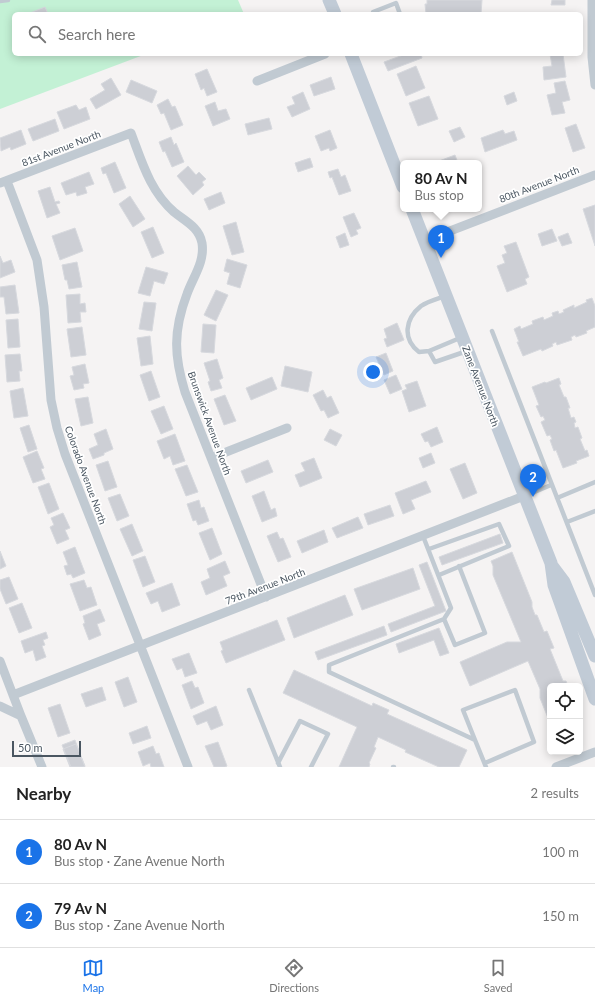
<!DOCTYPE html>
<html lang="en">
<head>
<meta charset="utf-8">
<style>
	:root { --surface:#fff; --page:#f2f2f2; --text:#222; --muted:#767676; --line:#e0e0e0; --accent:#1a73e8 }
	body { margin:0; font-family:Lato,sans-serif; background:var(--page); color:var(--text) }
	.controls { position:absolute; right:12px; bottom:12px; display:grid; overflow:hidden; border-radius:6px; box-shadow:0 2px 10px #0003 }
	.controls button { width:36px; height:36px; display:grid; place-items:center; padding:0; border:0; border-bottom:1px solid var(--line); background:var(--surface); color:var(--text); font:20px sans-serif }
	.scale { position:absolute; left:12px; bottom:10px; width:69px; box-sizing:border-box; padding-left:4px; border:2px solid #4a5661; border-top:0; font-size:11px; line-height:14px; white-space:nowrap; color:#4a5661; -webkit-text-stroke:3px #fff; paint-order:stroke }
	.you { position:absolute; left:373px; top:372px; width:14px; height:14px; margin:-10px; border:3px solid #fff; border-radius:50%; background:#1a73e8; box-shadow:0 0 0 6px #1a73e833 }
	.badge { display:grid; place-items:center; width:26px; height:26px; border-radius:50%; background:var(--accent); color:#fff; font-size:13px; font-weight:700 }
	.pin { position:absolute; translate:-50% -33px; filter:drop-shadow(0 1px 2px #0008) }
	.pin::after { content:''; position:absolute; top:21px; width:14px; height:12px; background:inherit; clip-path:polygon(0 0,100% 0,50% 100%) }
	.popup { position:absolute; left:400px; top:160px; width:82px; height:52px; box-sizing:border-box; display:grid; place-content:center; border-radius:6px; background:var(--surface); filter:drop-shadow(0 1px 3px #0005); font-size:13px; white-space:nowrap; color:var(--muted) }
	.popup b { font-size:15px; color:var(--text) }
	.popup::after { content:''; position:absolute; left:50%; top:100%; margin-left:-8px; border:8px solid transparent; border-top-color:var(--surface) }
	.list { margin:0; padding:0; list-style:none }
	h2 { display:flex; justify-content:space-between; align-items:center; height:52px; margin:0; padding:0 16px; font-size:17px }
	h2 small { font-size:13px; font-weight:400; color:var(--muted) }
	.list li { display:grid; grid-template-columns:26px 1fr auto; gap:12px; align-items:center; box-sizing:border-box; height:64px; padding:0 16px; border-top:1px solid var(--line) }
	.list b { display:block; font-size:15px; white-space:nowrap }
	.list p { margin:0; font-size:13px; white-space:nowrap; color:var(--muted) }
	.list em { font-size:13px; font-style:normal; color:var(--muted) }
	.icon { flex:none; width:22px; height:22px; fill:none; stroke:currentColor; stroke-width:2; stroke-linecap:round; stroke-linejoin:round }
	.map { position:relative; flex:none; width:595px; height:767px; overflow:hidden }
	.search { position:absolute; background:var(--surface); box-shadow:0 2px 10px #0003; left:12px; right:12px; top:12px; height:44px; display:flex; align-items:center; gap:10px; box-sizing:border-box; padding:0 14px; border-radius:6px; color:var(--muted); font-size:15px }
	.sheet { height:180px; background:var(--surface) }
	nav { display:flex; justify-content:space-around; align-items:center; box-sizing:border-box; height:56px; border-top:1px solid var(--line); background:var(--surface); font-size:11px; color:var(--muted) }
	nav a { display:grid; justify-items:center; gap:2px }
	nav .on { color:var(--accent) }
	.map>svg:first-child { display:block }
	.green { fill:#c3f1d5 }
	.building { fill:#cdcfd5; stroke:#d7d9de }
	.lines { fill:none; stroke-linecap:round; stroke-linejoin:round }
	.service { stroke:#c1cad2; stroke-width:4.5 }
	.minor { stroke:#c1cad2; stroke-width:9 }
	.secondary { stroke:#c1cbd6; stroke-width:13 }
	.labels { text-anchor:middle; stroke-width:3.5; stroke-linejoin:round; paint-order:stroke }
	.street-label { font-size:10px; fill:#4a5661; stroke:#fff }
</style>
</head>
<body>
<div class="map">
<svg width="595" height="767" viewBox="0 0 595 767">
	<rect width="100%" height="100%" fill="#f5f3f3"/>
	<path class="green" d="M0,0H238L244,14H14V54H146L0,109Z"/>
	<path class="building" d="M427,0H482L481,14H426L425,4H427Z
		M552,0H565V5H551Z
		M45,7L48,14H31L30,13Z
		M406,54H421L422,58L388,71L384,62Z
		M550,54H563L566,77L544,80L543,67L552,66Z
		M416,66L425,88L406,96L397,74Z
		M207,69L217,92L207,96L204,88L201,90L195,74Z
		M331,77L335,89L314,96L310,85Z
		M111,78L121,95L96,109L90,99L105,90L101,84Z
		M131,80L157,91L152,103L126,92Z
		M565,81L570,100L562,102L565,113L552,115L547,95L556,93L554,83Z
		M303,92L310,109L292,117L287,107L295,104L292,97Z
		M514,92L517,101L507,105L504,96Z
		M429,96L438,119L418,126L409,103Z
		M168,99L172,107L175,106L183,125L171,130L164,113L161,114L157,105Z
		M215,102L218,111L226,109L230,119L213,126L205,106Z
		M76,105L79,110L86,107L90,119L64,129L57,112Z
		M269,118L272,129L248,135L245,124Z
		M55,119L59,131L33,141L28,129Z
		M576,124L585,148L573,152L565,128Z
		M460,127L465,137L454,142L449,131Z
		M21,130L26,144L11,150L10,147L1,151L0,138Z
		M330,130L337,148L330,151L329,148L321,151L315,136Z
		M503,130L505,134L514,131L517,140L485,152L481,138Z
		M171,137L174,145L176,143L184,162L172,167L165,151L163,152L159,142Z
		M455,155L458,163H440L439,161Z
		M310,158L313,167L298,172L295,163Z
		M115,162L126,188L114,193L106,173L103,174L101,168Z
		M188,166L196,175L199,172L206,179L202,182L204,185L193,195L177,176Z
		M338,169L341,177L345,175L351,191L339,195L332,177L330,178L328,172Z
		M89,172L94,184L85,187L87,193L77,196L76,192L66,195L61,183Z
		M50,187L55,202L59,201L60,203L56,204L60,213L47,218L38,191Z
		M221,192L225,203L209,210L204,199Z
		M130,196L145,219L133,227L119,204Z
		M595,205V246L583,209Z
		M354,213L361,228L356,230L358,234L351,237L343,217Z
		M236,222L244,252L232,255L223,226Z
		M153,227L164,253L152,258L141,232Z
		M75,228L83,251L60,260L52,236Z
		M552,229L557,241L542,246L538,234Z
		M345,233L349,245L340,248L336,237Z
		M568,233L572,243L562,246L558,237Z
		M516,242L529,277L525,279L527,284L507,292L497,266L505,263L502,255L507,253L504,246Z
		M0,256L3,263L11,260L15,272L0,278Z
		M227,259L247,265L240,288L227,284L230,273L224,271Z
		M77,262L82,287L69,289L67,280H65L62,265Z
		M146,267L168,273L164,284L154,281L150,296L138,293Z
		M15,285L19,313L6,314L4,297H0V287Z
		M216,290L228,295L216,321L204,315Z
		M80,294V304L85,303L86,312H80L81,322L68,323L66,295Z
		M592,298L595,306V327L586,331L587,333L576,337L575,335L571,337L572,340L557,345L556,342L552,344L553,346L542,351L541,349L523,356L517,342H519L514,329L520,326L521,329L533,324L532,321L543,317L544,320L553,316L552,313L558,311L559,314L564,312L563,310L574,305V308L587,302L586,300Z
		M144,302L156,303L152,331L139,329Z
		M18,319L20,347L8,348L6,320Z
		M397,323L404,340L387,347L384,339L387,338L384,329Z
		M203,324L216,325L214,353L201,352Z
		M82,327L86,355L71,357L67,329Z
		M150,336L153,364L141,366L137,338Z
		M386,353L393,371L384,375L376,357Z
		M20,354L22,371H19L20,381L7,382L5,355Z
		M217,359L223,378L219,380L222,388L211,391L208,382L210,381L204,363Z
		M85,364L89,383L83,384L84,388L74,390L70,376L74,375L72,367Z
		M285,366L312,372L308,392L281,386Z
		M151,371L160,397L149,401L140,375Z
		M396,375L402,389L390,394L384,380Z
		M272,377L277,389L251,400L246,388Z
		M559,378L561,384L559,385L564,397H566L570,408H568L571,418L574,417L576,422L574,423L575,428L578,427L582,438L580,439L585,451L587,450L589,456L576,461L577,463L563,468L556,450L554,451L550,440L552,439L550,435L547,436L541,422L545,420L543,416L541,417L536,406L539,405L532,387L545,382L546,383Z
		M417,381L426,406L409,412L402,391L407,389L405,385Z
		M23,388L28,416L14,418L10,391Z
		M323,390L327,398L331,396L339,413L328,418L324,410L321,411L313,395Z
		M225,395L236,421L224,425L214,399Z
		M88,397L93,423L81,426L75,399Z
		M164,406L173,429L161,434L151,411Z
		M29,425L37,449L28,452L20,428Z
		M437,427L443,442L431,447L428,441L425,442L421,434Z
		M106,429L113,449L104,453V455L93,459L89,449L98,445L94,434Z
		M330,429L342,435L336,446L324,440Z
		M175,434L185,461L173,465L170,456L164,459L157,441Z
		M37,451L44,468L41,469L45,479L33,483L23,457Z
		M431,453L435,463L423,468L419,458Z
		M314,458L322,478L300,487L295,475L305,471L301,463Z
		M268,460L273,472L246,483L241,471Z
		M108,461L117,487L105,491L96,465Z
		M465,463L477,493L463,499L450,469Z
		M187,465L198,492L186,496L175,469Z
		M426,481L431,492L411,500L415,509L403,514L395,493Z
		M49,483L59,509L48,514L38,487Z
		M264,491L271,510L275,508L277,516L262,522L252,496Z
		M120,494L129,516L117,521L108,498Z
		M199,500L201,508L204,507L209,521L198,525L196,520L193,521L187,504Z
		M390,505L394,516L368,525L364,514Z
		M63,513L70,528L65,530L69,539L57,544L50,527L54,525L51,518Z
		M358,517L363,528L337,538L332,528Z
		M132,524L143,551L132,556L120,529Z
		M212,528L222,554L210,560L199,533Z
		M324,530L328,542L302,553L297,541Z
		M277,532L280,539L283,538L291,557L278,562L267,536Z
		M500,534L503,543L442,565L439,557Z
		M75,547L85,573L73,578L71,574L67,575L64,566L68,565L63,552Z
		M0,551L6,566L0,569Z
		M512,552L532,602V607L535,615H537L544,632L547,631L554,648L550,649L563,681H566L568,686H550V723L540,698V689L528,661L470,686L460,662L507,642H521L493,575V566L491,561Z
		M145,556L155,582L143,587L133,560Z
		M225,561L230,573L223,576L227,586L206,595L201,582L210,578L207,569Z
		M427,562L446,611L391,632L388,624L435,606L419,565Z
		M413,568L420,589L362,610L354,589Z
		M9,577L18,599L6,604L0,589V580Z
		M84,580L87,588L91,587L97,605L80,611L70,584Z
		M172,583L180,605L162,612L158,601L151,604L146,593Z
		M345,595L353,615L294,638L287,618Z
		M22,603L32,628L19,633L9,608Z
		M100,609L105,621L97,624L101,635L89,640L83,624L85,623L83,616Z
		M277,620L285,640L226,663L221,651L223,650L220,642Z
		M384,626L387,635L318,660L315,652Z
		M439,628L449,653L440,656L434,640L399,653L396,644Z
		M46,632L48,638L43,640L45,645L42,646L46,657L36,661L33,650L25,653L21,641Z
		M189,653L197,673L185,677L182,668L177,670L172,659Z
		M294,670L372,706L373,703L389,710L387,714L467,750L459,767H439L405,752L406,750L378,737L374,747L376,748L369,763L370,764L369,767H339L357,727L283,693Z
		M128,677L137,702L124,707L115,682Z
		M192,681L195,688L198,687L204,703L191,709L182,685Z
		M102,687L106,700L86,707L81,694Z
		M60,704L70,733L58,737L48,708Z
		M216,706L223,725L211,730L207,721L197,725L193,716Z
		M147,726L151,738L133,744L129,733Z
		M75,740L85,767H71L62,745Z
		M218,742L227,766L225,767H214L205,746Z
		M76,744L85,766L83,767H70L63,749Z
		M153,746L156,754L159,753L164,767H151L150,763L143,766L138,752Z"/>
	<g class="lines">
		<path class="service" d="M0,1L8,0
			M373,14V12L396,3L400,14
			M445,296C437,299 428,301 421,306C405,319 402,339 419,352L429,351L460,338
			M492,331L595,595
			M429,351L435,362L467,351
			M525,496L551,485
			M557,498L595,482
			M567,522L595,511
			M423,536L451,608L444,619L329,665V672L475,740L486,767
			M429,549L499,524L509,546L439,575
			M444,619L455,645L485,633L459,566
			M249,690L280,767
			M475,740L463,710L515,690L534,742L485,763
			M278,763L300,721L328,734L311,767
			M393,767H394"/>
		<path class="minor" d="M592,0V57L595,85
			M257,81L325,54
			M7,181L37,260L44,307L51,400L57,428L65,454L188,767
			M0,183L131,133C142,162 150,191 174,212C185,221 199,227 202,243C205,262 193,277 187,294C173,331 174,356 185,392L266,597
			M424,241L595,175
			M211,458L287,428
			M0,661L21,716
			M13,695L524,496
			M0,706L21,716L42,767
			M556,767L595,752"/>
		<path class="secondary" d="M329,0L335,14
			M351,54L403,187
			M412,209L551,563L554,585L595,699
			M552,566L564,582L595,656"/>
	</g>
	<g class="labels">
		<g class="street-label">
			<text transform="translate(61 148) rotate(-21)" y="4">81st Avenue North</text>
			<text transform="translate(539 184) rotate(-21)" y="4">80th Avenue North</text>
			<text transform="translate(481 386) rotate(69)" y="4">Zane Avenue North</text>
			<text transform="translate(210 423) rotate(70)" y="4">Brunswick Avenue North</text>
			<text transform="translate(86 475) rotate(70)" y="4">Colorado Avenue North</text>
			<text transform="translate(265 586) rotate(-21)" y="4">79th Avenue North</text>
		</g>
	</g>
</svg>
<div class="controls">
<button><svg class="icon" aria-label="locate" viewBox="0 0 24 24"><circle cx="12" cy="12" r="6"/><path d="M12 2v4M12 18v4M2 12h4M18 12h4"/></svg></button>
<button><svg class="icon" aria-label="layers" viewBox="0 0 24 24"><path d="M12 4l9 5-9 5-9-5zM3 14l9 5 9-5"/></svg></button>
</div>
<div class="scale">50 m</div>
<div class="you"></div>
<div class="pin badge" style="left:441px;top:258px">1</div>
<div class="popup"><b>80 Av N</b>Bus stop</div>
<div class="pin badge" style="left:533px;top:497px">2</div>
<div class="search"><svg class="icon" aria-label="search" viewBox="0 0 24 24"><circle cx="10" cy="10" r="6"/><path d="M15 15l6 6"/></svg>Search here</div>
</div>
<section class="sheet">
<h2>Nearby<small>2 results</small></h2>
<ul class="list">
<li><span class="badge">1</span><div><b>80 Av N</b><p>Bus stop · Zane Avenue North</p></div><em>100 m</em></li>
<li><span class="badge">2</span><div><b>79 Av N</b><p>Bus stop · Zane Avenue North</p></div><em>150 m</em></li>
</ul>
</section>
<nav>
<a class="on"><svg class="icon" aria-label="map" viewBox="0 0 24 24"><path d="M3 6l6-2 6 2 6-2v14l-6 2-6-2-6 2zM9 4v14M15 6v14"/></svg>Map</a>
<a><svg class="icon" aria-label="directions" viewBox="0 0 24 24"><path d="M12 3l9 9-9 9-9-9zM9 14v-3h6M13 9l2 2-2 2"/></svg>Directions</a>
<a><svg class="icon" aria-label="saved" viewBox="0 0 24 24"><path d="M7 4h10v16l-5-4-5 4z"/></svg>Saved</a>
</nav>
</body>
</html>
